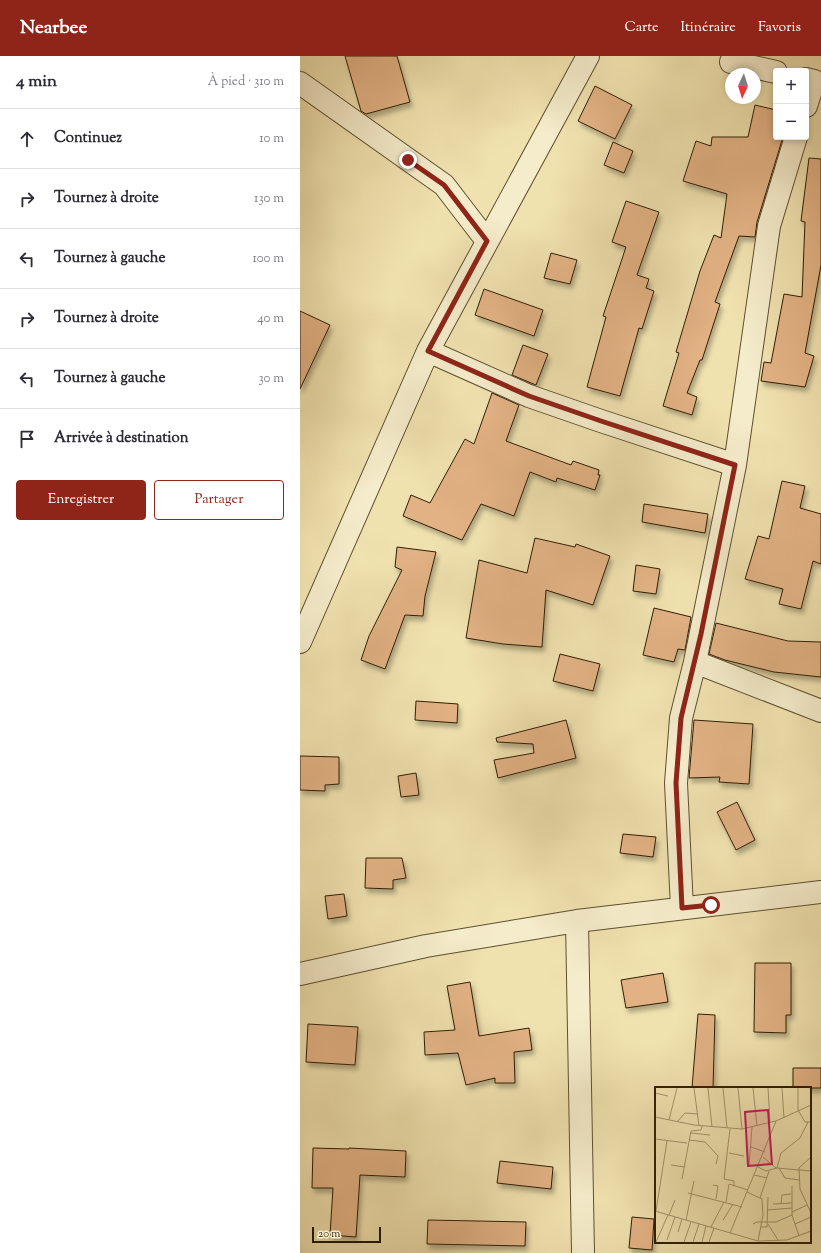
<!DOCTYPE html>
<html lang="fr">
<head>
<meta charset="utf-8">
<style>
	:root { --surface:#fff; --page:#f2f2f3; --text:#2b2b33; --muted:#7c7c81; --line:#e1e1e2; --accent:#8f2418 }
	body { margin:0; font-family:"Sorts Mill Goudy",serif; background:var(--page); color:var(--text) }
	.controls { position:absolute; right:12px; top:12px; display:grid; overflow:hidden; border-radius:4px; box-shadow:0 2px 6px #0003 }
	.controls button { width:36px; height:36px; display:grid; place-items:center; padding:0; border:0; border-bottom:1px solid var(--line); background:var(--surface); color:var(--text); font:20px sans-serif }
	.compass { position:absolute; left:425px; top:12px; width:36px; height:36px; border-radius:50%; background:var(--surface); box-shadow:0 2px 6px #0003; rotate:184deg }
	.scale { position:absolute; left:12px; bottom:10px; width:69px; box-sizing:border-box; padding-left:4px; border:2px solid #2f1e05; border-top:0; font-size:11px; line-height:14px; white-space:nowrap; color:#2f1e05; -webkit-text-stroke:3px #f5eccb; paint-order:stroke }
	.stop { position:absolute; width:12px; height:12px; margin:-9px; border:3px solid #8f2418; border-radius:50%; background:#fff }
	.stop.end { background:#8f2418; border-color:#fff; box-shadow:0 1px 4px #0008 }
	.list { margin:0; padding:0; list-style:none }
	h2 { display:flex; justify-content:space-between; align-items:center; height:52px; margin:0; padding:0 16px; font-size:17px }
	h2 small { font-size:13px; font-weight:400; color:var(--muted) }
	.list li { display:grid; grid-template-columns:26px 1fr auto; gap:12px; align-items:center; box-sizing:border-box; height:60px; padding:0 16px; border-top:1px solid var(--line) }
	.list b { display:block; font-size:15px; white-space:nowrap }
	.list em { font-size:13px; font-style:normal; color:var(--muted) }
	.actions { display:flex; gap:8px; padding:12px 16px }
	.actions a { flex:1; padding:9px 0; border:1px solid var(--accent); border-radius:4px; text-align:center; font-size:14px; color:var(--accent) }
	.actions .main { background:var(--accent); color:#fff }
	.icon { flex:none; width:22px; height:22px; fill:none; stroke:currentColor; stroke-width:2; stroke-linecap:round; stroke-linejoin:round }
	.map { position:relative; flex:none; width:521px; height:1197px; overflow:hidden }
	header { display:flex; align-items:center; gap:24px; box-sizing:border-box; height:56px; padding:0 20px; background:var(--accent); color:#fff }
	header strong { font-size:19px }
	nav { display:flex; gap:22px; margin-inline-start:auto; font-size:14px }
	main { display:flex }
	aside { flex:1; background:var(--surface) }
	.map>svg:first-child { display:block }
	.building { fill:#e2b284; stroke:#2f1e05; filter:url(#shadow) }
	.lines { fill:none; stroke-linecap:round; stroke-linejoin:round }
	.minor-casing { stroke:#5f4f30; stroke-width:24 }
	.minor { stroke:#f5eccb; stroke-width:22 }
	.route { stroke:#8f2418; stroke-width:5 }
	.inset-road { fill:none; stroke:#a3946b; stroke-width:1 }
	.view { fill:#c2185b; fill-opacity:0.15; stroke:#c2185b; stroke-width:2 }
	.inset-edge { fill:none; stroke:#2f1e05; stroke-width:2 }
</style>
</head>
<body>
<header>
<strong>Nearbee</strong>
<nav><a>Carte</a><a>Itinéraire</a><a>Favoris</a></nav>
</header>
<main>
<aside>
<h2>4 min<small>À pied · 310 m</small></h2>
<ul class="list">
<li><svg class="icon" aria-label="ahead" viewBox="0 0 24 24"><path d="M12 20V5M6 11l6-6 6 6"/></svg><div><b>Continuez</b></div><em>10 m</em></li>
<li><svg class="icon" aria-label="right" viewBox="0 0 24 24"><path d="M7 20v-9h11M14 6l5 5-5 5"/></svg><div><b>Tournez à droite</b></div><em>130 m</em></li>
<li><svg class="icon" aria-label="left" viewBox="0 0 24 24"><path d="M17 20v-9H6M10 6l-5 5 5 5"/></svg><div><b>Tournez à gauche</b></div><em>100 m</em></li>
<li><svg class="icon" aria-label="right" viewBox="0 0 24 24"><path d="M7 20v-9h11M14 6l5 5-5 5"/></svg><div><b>Tournez à droite</b></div><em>40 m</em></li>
<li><svg class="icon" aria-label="left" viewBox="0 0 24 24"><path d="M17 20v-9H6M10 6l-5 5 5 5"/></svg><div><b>Tournez à gauche</b></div><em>30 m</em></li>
<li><svg class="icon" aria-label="arrive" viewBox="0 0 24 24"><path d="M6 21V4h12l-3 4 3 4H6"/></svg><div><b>Arrivée à destination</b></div></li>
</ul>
<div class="actions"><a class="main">Enregistrer</a><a>Partager</a></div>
</aside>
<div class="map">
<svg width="521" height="1197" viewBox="0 0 521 1197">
	<defs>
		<filter id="shadow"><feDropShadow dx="2.5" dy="4.5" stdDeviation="2" flood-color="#0004"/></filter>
	</defs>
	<rect width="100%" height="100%" fill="#f0e2af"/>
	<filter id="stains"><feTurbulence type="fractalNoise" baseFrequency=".005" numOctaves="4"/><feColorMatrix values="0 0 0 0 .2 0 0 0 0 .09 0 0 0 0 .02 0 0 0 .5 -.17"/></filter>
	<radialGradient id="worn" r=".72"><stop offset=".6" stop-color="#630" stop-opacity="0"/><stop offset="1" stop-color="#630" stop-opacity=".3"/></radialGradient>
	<path class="building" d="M45,0H97L110,46L66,58L61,55Z
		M295,30L332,49L315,83L278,65Z
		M455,49L476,54V81H483L457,166L455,181L439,180L415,246L420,248L402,304H400L387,337L397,341L392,359L363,350L379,297L376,296L400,215L414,179L421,182L427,138L383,125L396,85L411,90L412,81H448Z
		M313,86L333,95L324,117L304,109Z
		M509,102L521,103V209L505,297L514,300L505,331L461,325L464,306L471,307L484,238L502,241L505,166L501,165Z
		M326,145L359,156L337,219L349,223L346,232L354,235L342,273L339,272L320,340L287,331L306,261L303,260L326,191L312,186Z
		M251,197L277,204L270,228L244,222Z
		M184,233L243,254L234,280L175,259Z
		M0,255L30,269L0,333Z
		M223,289L248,298L236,329L212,319Z
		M192,337L219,349L206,385L271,409L273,405L299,414L298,419H300L295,434L257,422L256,426L230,416L214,460L181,448L162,484L103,460L111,439L130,447L165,383L174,388Z
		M482,425L505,430L500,452L521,458V508L513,505L501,553L479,548L483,533L445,523L458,480L469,483Z
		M344,448L408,458L405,477L342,466Z
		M235,482L275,491L276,488L310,500L293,549L246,534L242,591L203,588L166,582L179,504L227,517Z
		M97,491L136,496L125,540L123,560L105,559L85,613L61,604L69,580L102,514L95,511Z
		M336,509L360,513L356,538L333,535Z
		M354,552L391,561L385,594L378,593L374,606L343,599Z
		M416,567L488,585L521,586V621L474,616L425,604L409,598Z
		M260,598L300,608L293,635L253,625Z
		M116,645L158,648L157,667L115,664Z
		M266,664L276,702L198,722L194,704L234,697L233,688L197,686L196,682Z
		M394,664L453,668L449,728L419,726L420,721L389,722Z
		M0,700L39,701V728L25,729V735L0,734Z
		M116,717L119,739L101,741L98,720Z
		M437,746L455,784L436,794L417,756Z
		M323,778L356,781L353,801L320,797Z
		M66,802H102L106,822L93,824V833L65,832Z
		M44,838L47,860L28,863L25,840Z
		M455,907H491V959H486V977L454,976Z
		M363,917L368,946L326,952L321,924Z
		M170,926L179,980L229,972L232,994L214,996L215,1027H195V1022L166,1029L158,997L125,999L124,976L155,974L147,930Z
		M398,958L415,959L413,1032H392Z
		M8,968L58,971L55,1009L6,1006Z
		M493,1012H521V1032H493Z
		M13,1092L49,1093V1092L106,1095L105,1121L60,1119L56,1181L30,1179L33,1132H12Z
		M200,1105L253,1111L251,1133L197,1127Z
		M332,1161L354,1163L352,1194L329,1192Z
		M128,1164L226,1166L225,1190L127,1188Z"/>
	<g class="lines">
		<defs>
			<path id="minor" d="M431,6L476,16
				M506,23L514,25L506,50
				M0,27L144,129L187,185
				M128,295L229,340L301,365L435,409
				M0,586L128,295L288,0
				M395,606L521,655
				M382,852L376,727L381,662L395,606L435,409L469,170L496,81
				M277,865L283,1197
				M0,918L126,890L277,865L521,836"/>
		</defs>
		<use href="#minor" class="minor-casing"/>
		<use href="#minor" class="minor"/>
	</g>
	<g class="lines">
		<path class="route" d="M108,104L144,129L187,185L128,295L229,340L301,365L435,409L401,578L381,662L376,727L382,852L411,849"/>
	</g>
	<g transform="translate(355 1031)">
		<rect width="156" height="156" fill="#f0e2af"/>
		<path class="inset-road" d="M39,1L44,39M53,1L57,40M68,1L72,41M83,1L87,42M98,1L102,39M113,1L115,36M127,1L129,31M143,1V23L150,35H156M0,6L13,9M0,30L39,38L87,42L121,34L156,18M14,33L22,1M22,35L30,26L43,27M97,40L94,78L97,79M75,42L69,92L79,94V98M36,46L55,48M0,52L32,56M34,53L50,55L63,69L61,77M96,60L110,65M74,66L89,69M108,70L121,81M156,70L144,81L145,102L156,126M16,78L30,80M103,80L111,84L122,81L156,84M122,81L126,66L145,51L153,35M124,81L130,91L144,93M99,88L112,91M27,92L36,44L46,43L47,39M58,98L63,99L61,112M137,99V128L144,149M92,105L107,112L108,128L103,154M33,106L87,120M105,111L114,84M71,115L74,97L93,103M118,117L137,116M126,117L127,108L136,107M112,123L137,121M0,124L103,154L132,153L156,144M1,124L12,54M137,125L152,118M14,128L20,113M31,133L39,94M68,133L78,117M98,137L102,135H121L137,128M113,137L123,153M140,137L156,130M56,140L69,115M106,140H112L113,110M23,145L27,132M75,146L121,34M12,153L20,130M1,155L13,128M29,155L36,135M38,155L44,137M47,155L51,139M54,155L59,141"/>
		<path class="view" d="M113,23L117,77L93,79L90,25Z"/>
		<rect width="156" height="156" class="inset-edge"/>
	</g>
	<rect width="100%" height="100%" filter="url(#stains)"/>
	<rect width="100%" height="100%" fill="url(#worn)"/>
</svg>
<div class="controls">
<button>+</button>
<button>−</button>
</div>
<svg class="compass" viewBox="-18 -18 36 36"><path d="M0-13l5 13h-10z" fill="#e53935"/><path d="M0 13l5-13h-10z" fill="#7c7c81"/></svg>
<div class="scale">20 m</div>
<div class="stop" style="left:411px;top:849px"></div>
<div class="stop end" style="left:108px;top:104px"></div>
</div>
</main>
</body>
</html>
